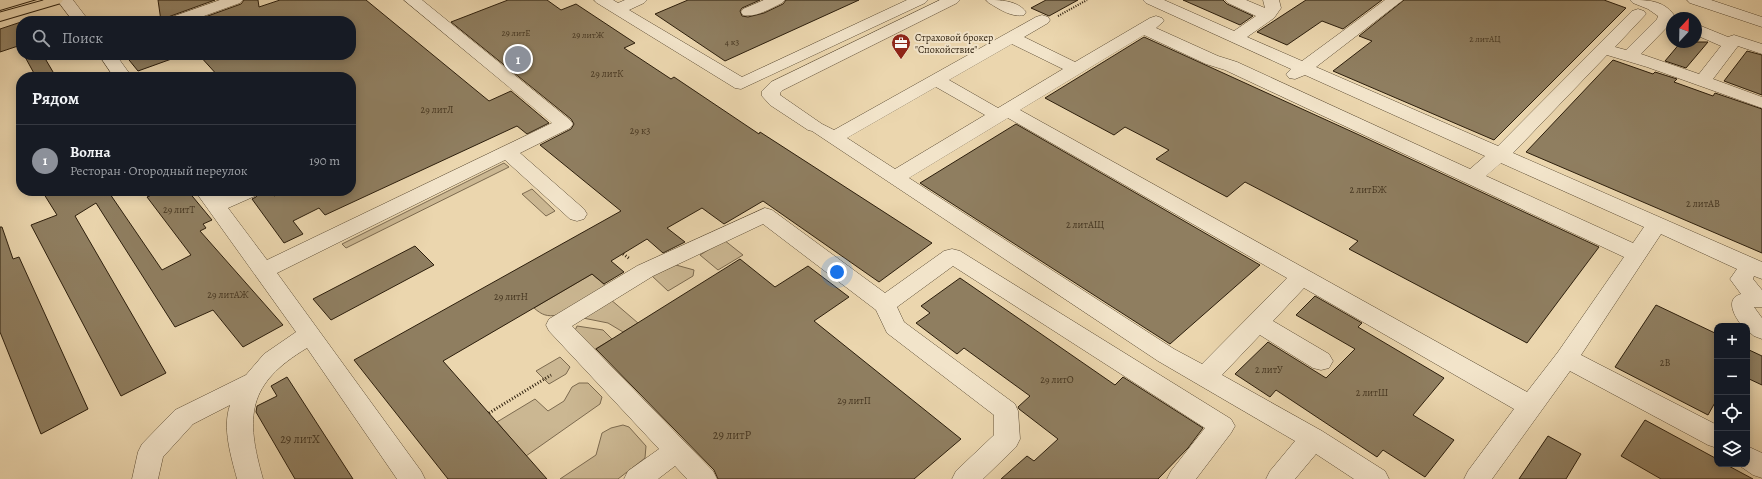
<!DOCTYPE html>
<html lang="ru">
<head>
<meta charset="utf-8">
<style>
	:root { --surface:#171b24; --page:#242831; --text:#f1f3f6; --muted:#9ea1a6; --line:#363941; --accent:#8c9099 }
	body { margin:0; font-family:Alegreya,serif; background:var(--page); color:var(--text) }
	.controls { position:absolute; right:12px; bottom:12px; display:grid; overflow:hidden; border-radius:8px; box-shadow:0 2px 10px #0003 }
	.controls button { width:36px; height:36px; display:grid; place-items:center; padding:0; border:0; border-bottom:1px solid var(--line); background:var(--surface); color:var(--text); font:20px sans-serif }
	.compass { position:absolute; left:1666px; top:12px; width:36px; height:36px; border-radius:50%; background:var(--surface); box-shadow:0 2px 10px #0003; rotate:22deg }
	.you { position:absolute; left:837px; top:272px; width:14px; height:14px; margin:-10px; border:3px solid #fff; border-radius:50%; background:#1a73e8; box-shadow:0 0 0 6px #1a73e833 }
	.badge { display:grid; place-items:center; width:26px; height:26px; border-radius:50%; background:var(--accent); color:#fff; font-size:13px; font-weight:700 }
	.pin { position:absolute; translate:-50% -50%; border:2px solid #fff; box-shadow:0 1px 4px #0006 }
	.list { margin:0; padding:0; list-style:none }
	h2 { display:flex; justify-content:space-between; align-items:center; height:52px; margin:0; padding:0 16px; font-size:17px }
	h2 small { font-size:13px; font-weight:400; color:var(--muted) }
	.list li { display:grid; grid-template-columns:26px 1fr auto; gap:12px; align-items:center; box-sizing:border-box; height:72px; padding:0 16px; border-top:1px solid var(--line) }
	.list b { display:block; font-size:15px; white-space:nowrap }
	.list p { margin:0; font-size:13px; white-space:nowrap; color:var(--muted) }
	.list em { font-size:13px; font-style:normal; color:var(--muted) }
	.icon { flex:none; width:22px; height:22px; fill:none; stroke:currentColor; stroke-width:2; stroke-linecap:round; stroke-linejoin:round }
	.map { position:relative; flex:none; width:1762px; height:479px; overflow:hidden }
	.search { position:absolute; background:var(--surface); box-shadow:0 2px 10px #0003; left:16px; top:16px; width:340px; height:44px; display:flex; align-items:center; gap:10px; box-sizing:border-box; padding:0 14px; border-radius:16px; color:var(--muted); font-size:15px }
	.panel { position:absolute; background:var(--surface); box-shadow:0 2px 10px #0003; left:16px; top:72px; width:340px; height:124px; border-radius:16px }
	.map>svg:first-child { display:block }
	.green { fill:#cbb792; stroke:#7c6a4f }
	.building { fill:#8f7e60; stroke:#2c1e0c }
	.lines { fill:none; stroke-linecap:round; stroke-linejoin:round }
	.minor-casing { stroke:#5c4c34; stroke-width:1 }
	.major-casing { stroke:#2c1e0c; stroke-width:2 }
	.path-far1 { stroke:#2c1e0c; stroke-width:2; stroke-dasharray:1 1.5; stroke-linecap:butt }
	.path { stroke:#2c1e0c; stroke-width:3; stroke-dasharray:1 2; stroke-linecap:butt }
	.minor { fill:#f2e4ca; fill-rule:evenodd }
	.major { fill:#ebd6ae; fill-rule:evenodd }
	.tram { stroke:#2c1e0c; stroke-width:1 }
	.labels { text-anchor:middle; stroke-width:4; stroke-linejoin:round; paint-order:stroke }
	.far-number-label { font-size:9px; fill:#453621 }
	.far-poi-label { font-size:10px; fill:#2c1e0c; stroke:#f2e4ca; text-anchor:start }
	.number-label { font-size:10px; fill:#453621 }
	.near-number-label { font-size:12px; fill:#453621 }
</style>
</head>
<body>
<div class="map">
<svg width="1762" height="479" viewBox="0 0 1762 479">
	<rect width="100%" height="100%" fill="#ebd6ae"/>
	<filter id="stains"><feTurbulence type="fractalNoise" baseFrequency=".005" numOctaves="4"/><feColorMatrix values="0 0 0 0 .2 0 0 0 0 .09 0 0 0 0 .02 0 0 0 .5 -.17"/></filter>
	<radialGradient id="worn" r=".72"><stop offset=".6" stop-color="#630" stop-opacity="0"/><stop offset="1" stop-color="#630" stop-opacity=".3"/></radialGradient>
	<path class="green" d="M504,163L509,167L346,248L342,244Z
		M532,189L555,211L546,216L522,194Z
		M724,240L743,255L718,270L700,255Z
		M676,265L694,270L693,276L668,291L652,276Z
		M592,274L607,287L558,315C547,317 542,315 534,308Z
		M610,299L638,323L623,332L608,323L583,318Z
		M577,326L603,330L612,339L587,354L573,335Z
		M560,357L570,367L566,374L549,384L536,371Z
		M579,383H588L602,397L600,404L526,456L497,422L535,399L548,411L564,401L572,387Z
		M623,425L629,427L646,446L645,458L618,479H560L596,455L602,433L611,428Z"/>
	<path class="building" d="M158,0H215L168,17L166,21H161Z
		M244,0H258L259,7L280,0H366L489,101L511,91L549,123L527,134L517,126L325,215L319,208L293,221L303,234L284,243L252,199L256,197L260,191H270L274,196L284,191H351V77H219L199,55H351V21H194L241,4Z
		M508,0H547L561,10L576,4L635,43L624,48L671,79L674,77L759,134L760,132L932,243L879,282L763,201L724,224L702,208L667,228L685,242L663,253L647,239L611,261L624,272L604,284L592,274L443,361L547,479H448L354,360L621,211L540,145L571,129L574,124L571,119L451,22Z
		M688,0H760L742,8L740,11L742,16L748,17L764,13L783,4L786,0H859L725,61L655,14Z
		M1046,0H1078L1049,16L1031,8Z
		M1183,0H1223L1227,4L1253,16L1240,25Z
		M1306,0H1382L1343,29L1322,21L1287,45L1257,32Z
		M1404,0H1604L1626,8L1494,140L1333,71L1372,41L1359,36Z
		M21,22V45L0,52V29Z
		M1144,37L1357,134L1599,247L1527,343L1349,249L1358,241L1245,182L1227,197L1156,159L1169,150L1125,127L1114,135L1045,98Z
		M1681,42H1708L1686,68L1665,61Z
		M1747,51L1762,55V95L1724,81Z
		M24,55H43L56,77H36Z
		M125,55H177V57L138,71Z
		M1613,60L1653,74L1655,72L1677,79L1674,82L1713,96L1715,93L1762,109V253L1526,152Z
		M1016,124L1134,192L1260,265L1170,344L920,183Z
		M42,191H116L110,194L162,270L191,255L147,197L161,191H188L212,220L203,224L206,228L200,231L283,325L243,347L213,310L175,327L96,203L75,216L166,373L121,396L31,225L57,215Z
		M0,227H2L13,259L19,257L88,409L41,434L0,332Z
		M415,246L434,265L331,320L313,299Z
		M740,259L775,287L808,266L849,297L814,321L961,439L914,479H718L714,470L596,349Z
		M960,278L1115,385L1123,377L1203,428L1188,448L1158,479H1001L1027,456L1034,461L1058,439L1019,409L1018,407L1030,396L964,348L957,354L916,323L930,313L921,306Z
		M1315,296L1362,323L1358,327L1444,378L1413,415L1454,440L1425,477L1383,450L1377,457L1276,390L1270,397L1235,374L1268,342L1326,378L1355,349L1296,315Z
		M1656,305L1717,334V399L1708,415L1615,367Z
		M1747,349L1762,356V385L1747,378Z
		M287,377L353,479H295L256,412L257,406L277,396L271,386Z
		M1645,420L1717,459V464H1725L1753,479H1661L1621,456Z
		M1548,436L1581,454L1566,479H1519Z"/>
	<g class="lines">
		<defs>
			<path id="minor" d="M57,0H73L89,21H73Z
				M220,0H243L240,3L190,21H167L169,18Z
				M404,0H422L570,120L573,124L570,128L520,153L584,209L587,214L584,219L577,221L570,219L505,160L277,273L421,471L425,479H397L307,348C247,384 245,416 263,479H237C231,456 222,428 230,405L193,424L163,457L158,479H132L138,452L142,444L175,410L246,375L264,354L296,332L195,191H215L219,196L230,191H258L255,196L228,208L267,260L552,123Z
				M594,0H613L618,3L625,0H647L644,3L629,10L742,77L907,0H928L925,3L741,89L735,88L597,3Z
				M764,0H785L782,3C771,8 756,18 743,15L741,12L743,9Z
				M940,0H960L957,3L783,90L780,93V95L822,124L834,130L1036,17L1042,15L1048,17L1050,20L1048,23L1024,37L1075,62L1150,18L1156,16L1162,18L1164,21L1156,28L1218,56L1237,62L1470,169L1485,156L1305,75L1295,79L1289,78L1286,74L1291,69L1146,3L1143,0H1164L1234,31L1256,16L1228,3L1225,0H1246L1265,8L1263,0H1279L1281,8L1274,18L1247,37L1302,61L1385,0H1403L1316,67L1498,146L1632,11L1638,9L1644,11L1646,14L1615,47L1626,50L1657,19L1658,16L1648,9L1633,3L1630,0C1648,0 1663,0 1674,15L1671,23L1641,54L1699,74L1721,46L1696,35V24L1728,37L1734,35L1762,44V54L1738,46L1713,79L1762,97V108L1647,67L1607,55L1513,153L1762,262V279L1754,276L1753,279L1762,290V307H1754L1762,318V339L1754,336L1748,331L1747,326H1742C1735,317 1724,299 1741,294L1730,279L1737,269L1661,234L1581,355L1717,425V448L1708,445L1570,371L1492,479H1464L1468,471L1514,409L1304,288L1273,321L1329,354L1333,361L1329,368L1321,370L1313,368L1260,335L1222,375L1322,431L1385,471L1389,479H1354L1316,454L1295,479H1266L1270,471L1295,441L1158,361L812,131L808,130L770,105L762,96V91L771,82ZM1144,35L1206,64L1225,70L1624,257L1558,352L1527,392L1020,110ZM1012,44L1063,69L998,108L949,80ZM936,87L985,115L895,169L847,138ZM1008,118L1287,278L1202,364L1174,349L909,178ZM1501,163L1644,227L1633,243L1486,176Z
				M986,0C1000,0 1017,0 1026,12L1024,15C1012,18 999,9 989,3Z
				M1687,0H1711L1762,17V27L1690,3Z
				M99,55H116L132,77H114Z
				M765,208L772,210L885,293L944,251L952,249L960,251L1231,419L1235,426L1231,433L1196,479H1167L1171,471L1205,428L953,266L897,307L904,322L1015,404L1018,411L1020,439L1016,447L983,479H952L956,471L994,435V415L887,333L876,310L763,224L653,276L572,326L713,471L717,479H687L675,466L658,479H624L628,471L659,449L549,331L546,325L549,319L637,266Z
				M1747,446L1762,453V478L1753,475L1737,464H1747Z"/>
			<path id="major" d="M37,0H63L61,3L0,21V11Z"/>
		</defs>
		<use href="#minor" class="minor-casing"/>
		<use href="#major" class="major-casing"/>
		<path class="path-far1" d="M1058,16L1087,0"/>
		<path class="path" d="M623,254L630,259
			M489,413L551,375"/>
		<use href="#minor" class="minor"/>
		<use href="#major" class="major"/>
		<path class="tram" d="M0,12L43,0"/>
	</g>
	<defs>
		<symbol id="office-pin" viewBox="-11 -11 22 30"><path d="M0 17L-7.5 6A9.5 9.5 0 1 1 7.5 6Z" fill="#8f2418" stroke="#f2e4ca"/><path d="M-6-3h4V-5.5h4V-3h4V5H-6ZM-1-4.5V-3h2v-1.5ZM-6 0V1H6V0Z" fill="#fff"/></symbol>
	</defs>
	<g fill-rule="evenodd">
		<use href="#office-pin" x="890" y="32" width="22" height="30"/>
	</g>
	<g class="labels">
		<g class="far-number-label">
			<text x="516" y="36">29 литЕ</text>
			<text x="588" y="38">29 литЖ</text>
			<text x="1485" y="42">2 литАЦ</text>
			<text x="732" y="45">4 к3</text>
		</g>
		<g class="far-poi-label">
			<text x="915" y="41">Страховой брокер<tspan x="915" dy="12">"Спокойствие"</tspan></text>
		</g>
		<g class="number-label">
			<text x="607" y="77">29 литК</text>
			<text x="437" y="113">29 литЛ</text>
			<text x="640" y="134">29 к3</text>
			<text x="1368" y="193">2 литБЖ</text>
			<text x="1703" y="207">2 литАВ</text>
			<text x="179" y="213">29 литT</text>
			<text x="1085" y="228">2 литАЩ</text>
			<text x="228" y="298">29 литАЖ</text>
			<text x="511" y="300">29 литН</text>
			<text x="1665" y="366">2В</text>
			<text x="1269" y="373">2 литУ</text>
			<text x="1057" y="383">29 литО</text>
			<text x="1372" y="396">2 литШ</text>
			<text x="854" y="404">29 литП</text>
		</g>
		<g class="near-number-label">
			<text x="732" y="439">29 литР</text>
			<text x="300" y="443">29 литХ</text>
		</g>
	</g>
	<rect width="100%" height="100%" filter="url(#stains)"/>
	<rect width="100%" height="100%" fill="url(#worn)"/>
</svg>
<div class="controls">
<button>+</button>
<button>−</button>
<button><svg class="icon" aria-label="locate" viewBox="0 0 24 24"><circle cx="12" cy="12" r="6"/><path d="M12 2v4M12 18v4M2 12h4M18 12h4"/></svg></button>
<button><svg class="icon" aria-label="layers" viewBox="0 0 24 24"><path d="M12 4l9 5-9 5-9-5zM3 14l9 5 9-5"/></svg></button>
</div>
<svg class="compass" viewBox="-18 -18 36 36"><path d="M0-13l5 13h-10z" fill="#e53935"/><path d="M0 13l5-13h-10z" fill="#9ea1a6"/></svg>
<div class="you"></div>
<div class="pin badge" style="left:518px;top:59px">1</div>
<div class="search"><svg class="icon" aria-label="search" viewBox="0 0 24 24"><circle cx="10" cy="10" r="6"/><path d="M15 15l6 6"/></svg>Поиск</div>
<section class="panel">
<h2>Рядом<small></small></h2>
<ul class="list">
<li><span class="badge">1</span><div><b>Волна</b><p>Ресторан · Огородный переулок</p></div><em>190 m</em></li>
</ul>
</section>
</div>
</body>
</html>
